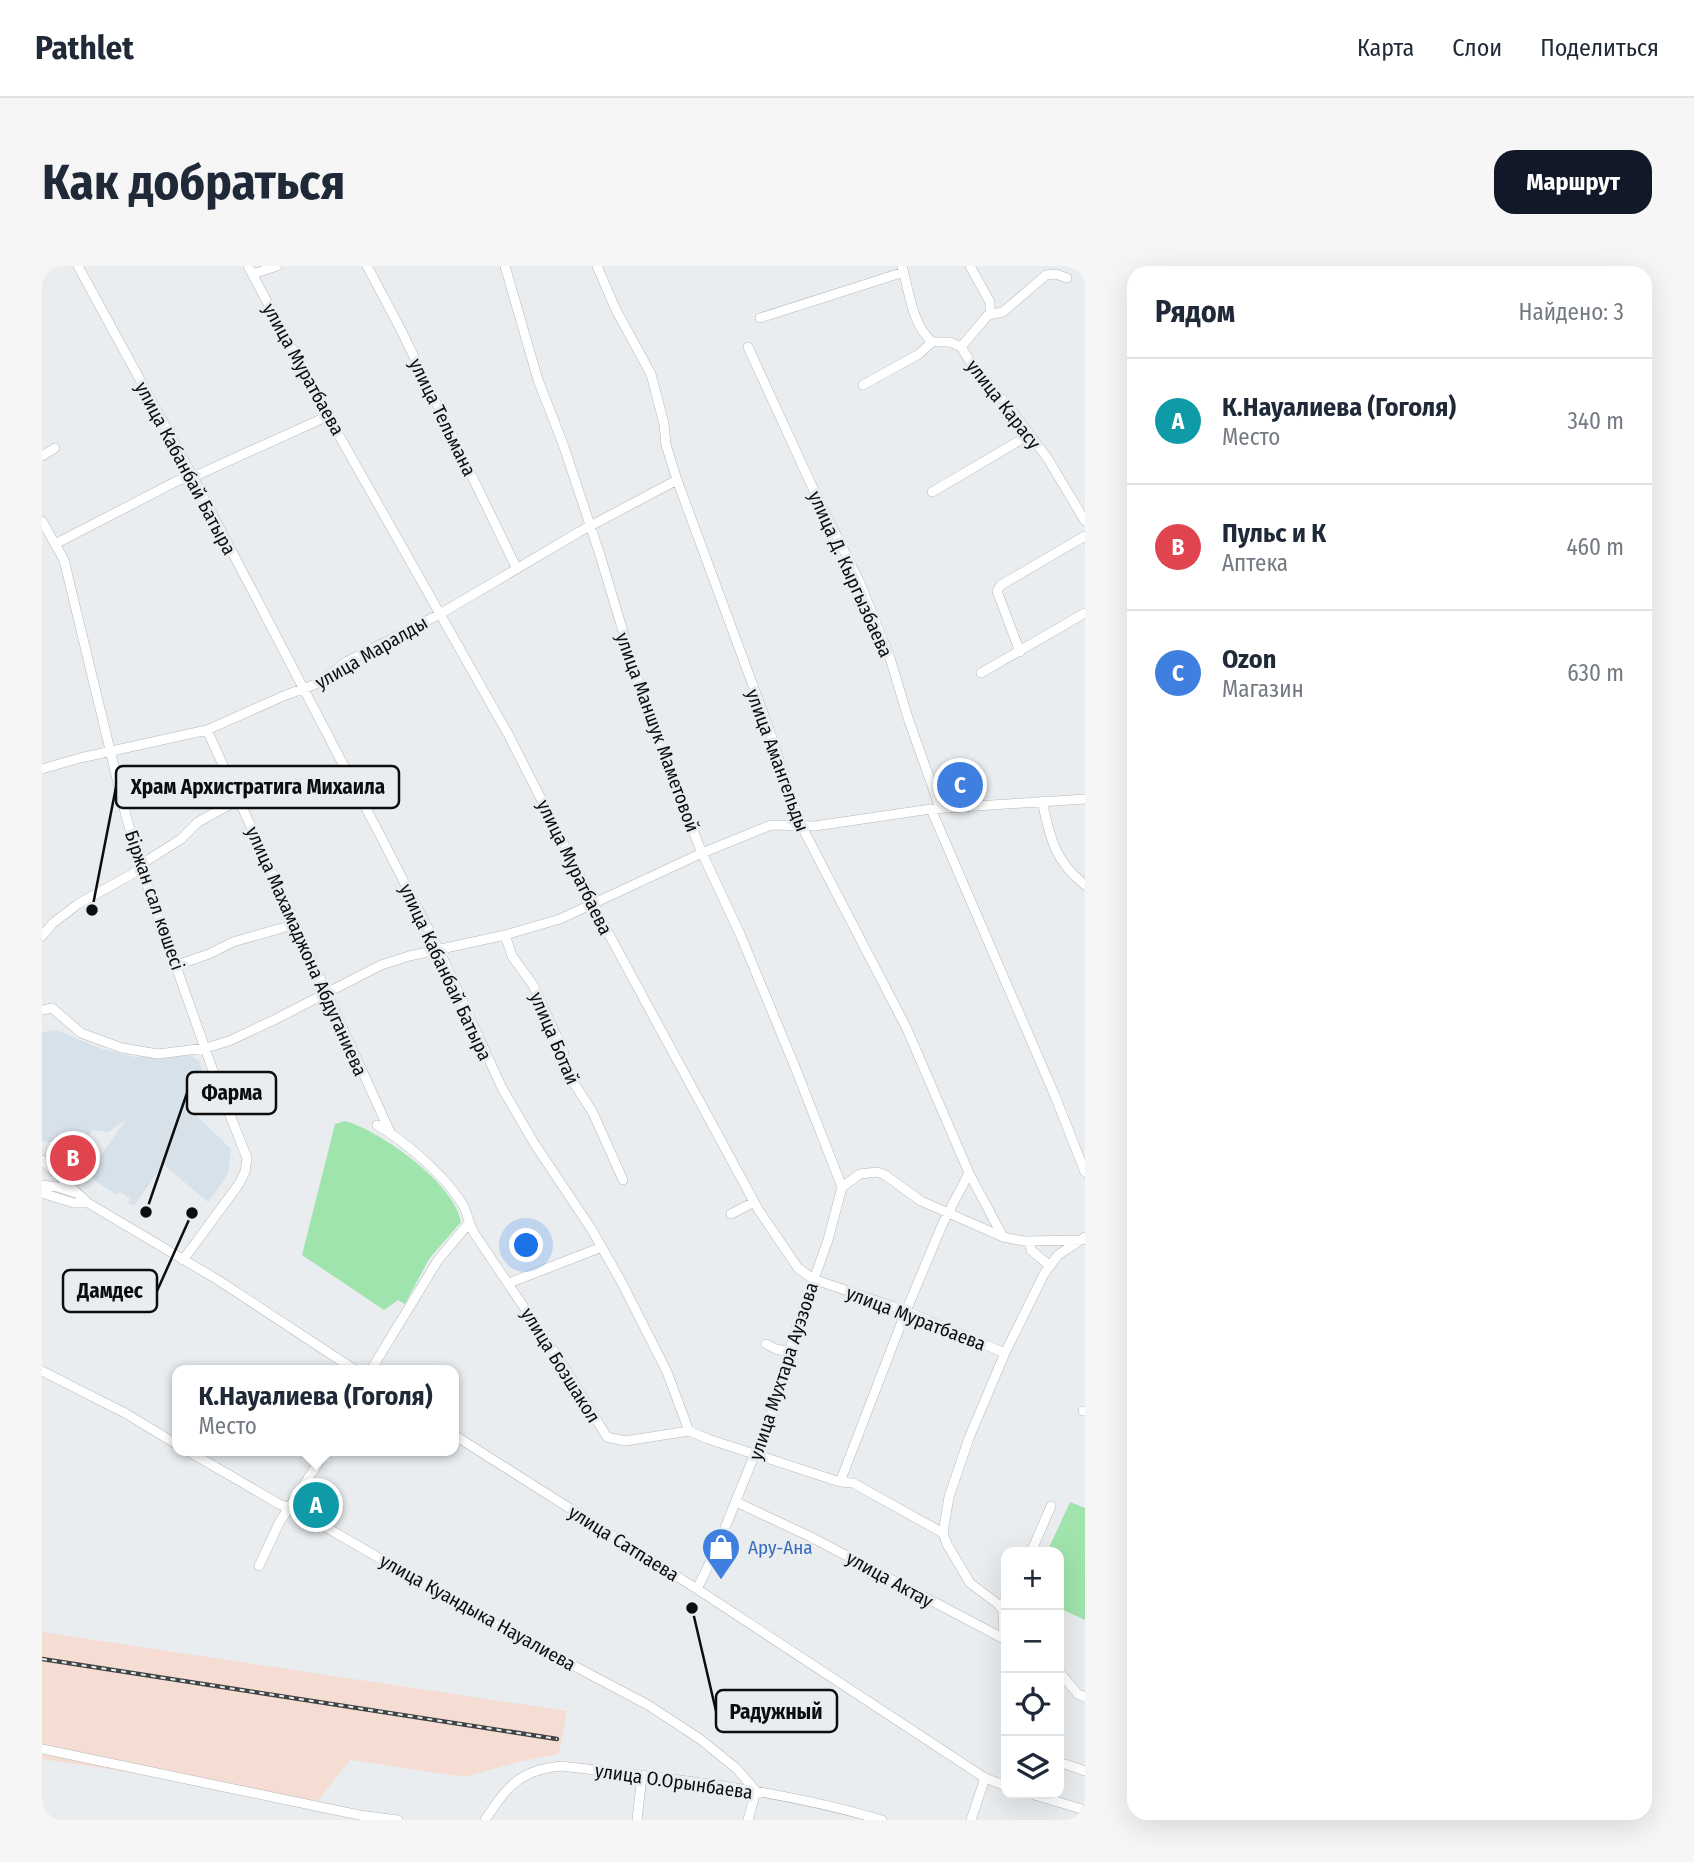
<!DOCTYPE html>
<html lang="ru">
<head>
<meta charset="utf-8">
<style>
	:root { --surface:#fff; --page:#f6f6f7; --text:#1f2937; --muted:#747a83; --line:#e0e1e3; --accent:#111827 }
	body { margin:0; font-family:"Fira Sans Condensed",sans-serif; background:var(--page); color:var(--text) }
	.controls { position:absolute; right:21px; bottom:21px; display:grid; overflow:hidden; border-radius:14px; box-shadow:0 7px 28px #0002 }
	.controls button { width:63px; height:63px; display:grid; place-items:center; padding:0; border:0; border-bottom:2px solid var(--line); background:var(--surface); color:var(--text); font:35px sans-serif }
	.you { position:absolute; left:485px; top:980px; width:24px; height:24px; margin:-18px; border:5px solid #fff; border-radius:50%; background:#1a73e8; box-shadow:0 0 0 10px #1a73e833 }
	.badge { display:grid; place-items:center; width:46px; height:46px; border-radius:50%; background:var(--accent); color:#fff; font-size:23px; font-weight:700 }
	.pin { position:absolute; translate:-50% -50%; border:4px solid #fff; box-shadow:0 2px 7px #0006 }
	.popup { position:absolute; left:130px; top:1099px; width:287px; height:91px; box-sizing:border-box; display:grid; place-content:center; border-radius:14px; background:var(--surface); filter:drop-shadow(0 2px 5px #0005); font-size:23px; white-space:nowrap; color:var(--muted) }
	.popup b { font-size:26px; color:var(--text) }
	.popup::after { content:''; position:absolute; left:50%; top:100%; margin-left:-14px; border:14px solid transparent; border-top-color:var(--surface) }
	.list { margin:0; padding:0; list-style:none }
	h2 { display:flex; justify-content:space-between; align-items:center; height:91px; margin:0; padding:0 28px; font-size:30px }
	h2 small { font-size:23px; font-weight:400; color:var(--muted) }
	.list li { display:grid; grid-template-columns:46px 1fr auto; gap:21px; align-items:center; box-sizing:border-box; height:126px; padding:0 28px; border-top:2px solid var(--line) }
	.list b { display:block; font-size:26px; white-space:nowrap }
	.list p { margin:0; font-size:23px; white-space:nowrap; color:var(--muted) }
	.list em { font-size:23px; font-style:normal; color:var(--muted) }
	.icon { flex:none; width:38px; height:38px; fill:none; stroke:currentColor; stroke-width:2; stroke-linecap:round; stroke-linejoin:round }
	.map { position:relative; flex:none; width:1043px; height:1554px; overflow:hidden; border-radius:21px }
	header { display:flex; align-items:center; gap:42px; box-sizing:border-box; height:98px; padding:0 35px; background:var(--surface); border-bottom:2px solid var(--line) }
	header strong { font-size:33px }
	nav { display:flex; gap:38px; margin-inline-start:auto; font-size:24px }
	.intro { display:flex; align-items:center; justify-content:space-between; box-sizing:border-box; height:168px; padding:0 42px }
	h1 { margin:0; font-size:49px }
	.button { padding:18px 32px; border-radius:21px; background:var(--accent); color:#fff; font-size:24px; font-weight:700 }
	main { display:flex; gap:42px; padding:0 42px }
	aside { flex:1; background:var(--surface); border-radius:21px; box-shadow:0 7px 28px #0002 }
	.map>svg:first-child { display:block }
	.built { fill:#d7e1e9 }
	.industrial { fill:#f5ddd3 }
	.green { fill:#a0e4ad }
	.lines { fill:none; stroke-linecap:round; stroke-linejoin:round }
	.minor-casing { stroke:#b5b8bb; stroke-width:10 }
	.minor { stroke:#fff; stroke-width:9 }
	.rail-casing { stroke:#404243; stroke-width:4.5 }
	.rail { stroke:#e9edf0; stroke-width:2; stroke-dasharray:5; stroke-linecap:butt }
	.labels { text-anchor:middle; stroke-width:6; stroke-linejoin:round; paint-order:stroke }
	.street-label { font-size:19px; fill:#0c0d0e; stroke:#e9edf0 }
	.shop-label { font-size:19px; fill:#366cbe; stroke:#e9edf0; text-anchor:start }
	.leader { fill:none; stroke:#0c0d0e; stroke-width:2.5 }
	.callout-dot { fill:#0c0d0e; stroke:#e9edf0; stroke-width:2.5 }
	.callout { fill:#e9edf0; stroke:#0c0d0e; stroke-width:2.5 }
	.callout-label { font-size:21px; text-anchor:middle; font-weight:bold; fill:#0c0d0e }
</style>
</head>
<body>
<header>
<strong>Pathlet</strong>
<nav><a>Карта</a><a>Слои</a><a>Поделиться</a></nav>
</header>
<div class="intro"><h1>Как добраться</h1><a class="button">Маршрут</a></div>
<main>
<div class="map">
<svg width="1043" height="1554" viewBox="0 0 1043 1554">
	<rect width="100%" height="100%" fill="#e9edf0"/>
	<path class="built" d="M14,764L60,783L93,791L145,787L157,795L164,816L144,839L189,883L186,908L166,936L121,898L92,940L86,937L88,933L78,926L75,929L45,909L84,854L66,866L50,864L45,874L33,870L22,878L0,875V766Z"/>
	<path class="industrial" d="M0,1366L525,1445L517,1488L476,1496L423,1511L308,1494L276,1535L0,1493Z"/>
	<path class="green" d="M303,855C339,865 413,918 419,956L387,993L363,1038L356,1034L342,1044L260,989L291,866L293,858Z
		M1028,1236L1043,1242V1354L1017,1342V1286H1005Z"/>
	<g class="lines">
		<defs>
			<path id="minor" d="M36,0L151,211L338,569L397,684L460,822L492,877L550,964L580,1017L625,1106L647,1165L666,1173L798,1216L811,1217L901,1267
				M206,0L286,150L466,468L552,637L557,650L716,943L756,1002L771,1013L864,1045L963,1087
				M325,0L359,64L475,303
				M463,0L496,114L521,178L558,289L595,412L618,482L660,587L698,668L753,801L800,921L786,974L752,1069L735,1133L674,1284L655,1323
				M555,0L574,44L609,108L622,158L624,179L635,214L727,463L759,559L865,763L927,907L961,971
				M860,0C867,25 870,58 890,76H908L919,81L933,103L967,141L1006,193L1043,255
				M928,0L948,36V49
				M211,8L235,0
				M718,52L862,6
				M706,81L769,218L818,317L848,392L866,452L898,542
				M919,81L946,49L961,46L1004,9L1014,8L1025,12
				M821,119L877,88L890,76
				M0,190L13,182
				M890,226L987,169
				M0,255L22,294L83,546L98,599L175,816L205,892L203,906L197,918L141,994
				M13,278L137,214L151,211L286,150
				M978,386L955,325L959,319L1043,270
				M939,407L1043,347
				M165,464L348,866
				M0,503L38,492L165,464L244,429L274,418L306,395L398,348L537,266L635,214
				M1000,535C1008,571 1012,595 1043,619
				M889,543L1013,830L1043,906
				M463,669L470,690L491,719L521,784L525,806L551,847L581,914
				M0,670L11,657L36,638L92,607L98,599L139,573L156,556L196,534
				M135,699L167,688L191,676L254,658
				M0,744L10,742L39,767L80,782L116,788L164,782L187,775L232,754L339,699L367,690L463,669L518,653L660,587L729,559L773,560L889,543L1043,533
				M335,859C364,876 405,911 422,941C426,949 427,959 432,967L523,1102L565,1171L583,1175L647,1165
				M0,894L46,937L176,1014L313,1104
				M0,919L15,921L34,927
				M800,921L818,908L835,906L843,909L879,935L961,971L982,975L1040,974
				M0,927L32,937H46
				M689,948L712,936
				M987,975L989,984L1008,1000
				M467,1017L560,981
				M724,1078L734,1083L748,1086
				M329,1104L396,994L427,957
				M0,1105L83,1147L136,1179
				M1041,1145H1043
				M412,1169L655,1323L943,1512L964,1520
				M146,1185L237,1238L256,1245L432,1347L606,1439L658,1473L695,1503L714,1525L706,1554
				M798,1216L864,1045L901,957L927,907
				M694,1236L769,1271L964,1374
				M989,1286L1009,1240
				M217,1300L237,1257L284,1185
				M962,1373L961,1345L956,1338L928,1317L905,1278L901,1267L907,1231L927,1172L963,1087L1002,1008L1016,989L1043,971
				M1017,1406L1036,1428L1043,1431
				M0,1483L317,1549L356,1554
				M1023,1498L1043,1505
				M989,1528L1043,1544
				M443,1554C465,1521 477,1504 519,1500C626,1512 736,1523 840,1554
				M595,1554L600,1510
				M929,1554L943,1512"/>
		</defs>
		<use href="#minor" class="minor-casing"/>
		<use href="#minor" class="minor"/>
		<defs>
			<path id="rail" d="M0,1393L515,1473"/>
		</defs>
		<use href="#rail" class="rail-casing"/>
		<use href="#rail" class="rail"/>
	</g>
	<defs>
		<symbol id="shop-pin" viewBox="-11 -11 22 30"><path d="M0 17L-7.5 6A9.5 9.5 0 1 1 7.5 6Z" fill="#3f7fe0" stroke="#e9edf0"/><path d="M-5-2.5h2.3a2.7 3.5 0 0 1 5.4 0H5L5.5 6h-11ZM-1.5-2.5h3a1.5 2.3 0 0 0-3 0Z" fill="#fff"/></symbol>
	</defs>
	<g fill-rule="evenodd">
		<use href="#shop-pin" x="657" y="1259" width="44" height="60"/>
	</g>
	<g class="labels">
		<g class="street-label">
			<text transform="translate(262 103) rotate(61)" y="7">улица Муратбаева</text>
			<text transform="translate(962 138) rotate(52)" y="7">улица Карасу</text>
			<text transform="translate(401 151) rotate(64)" y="7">улица Тельмана</text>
			<text transform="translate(144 202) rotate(62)" y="7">улица Кабанбай Батыра</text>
			<text transform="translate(809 308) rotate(66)" y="7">улица Д. Кыргызбаева</text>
			<text transform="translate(329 386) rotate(-30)" y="7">улица Маралды</text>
			<text transform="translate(616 466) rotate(70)" y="7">улица Маншук Маметовой</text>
			<text transform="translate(736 494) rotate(70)" y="7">улица Амангельды</text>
			<text transform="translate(533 601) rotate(64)" y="7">улица Муратбаева</text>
			<text transform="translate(113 634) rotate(71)" y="7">Біржан сал көшесі</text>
			<text transform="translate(265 685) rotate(66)" y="7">улица Махамаджона Абдуганиева</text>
			<text transform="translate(404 706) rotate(65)" y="7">улица Кабанбай Батыра</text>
			<text transform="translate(513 772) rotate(67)" y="7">улица Ботай</text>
			<text transform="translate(874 1052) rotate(21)" y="7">улица Муратбаева</text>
			<text transform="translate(519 1099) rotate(58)" y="7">улица Бозшакол</text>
			<text transform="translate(741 1105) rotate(-72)" y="7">улица Мухтара Ауэзова</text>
			<text transform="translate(582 1277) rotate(32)" y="7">улица Сатпаева</text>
			<text transform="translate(848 1313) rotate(29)" y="7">улица Актау</text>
			<text transform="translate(436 1346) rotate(29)" y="7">улица Куандыка Науалиева</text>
			<text transform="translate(632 1515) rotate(8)" y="7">улица О.Орынбаева</text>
		</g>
		<g class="shop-label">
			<text x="706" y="1288">Ару-Ана</text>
		</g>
	</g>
	<path class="leader" d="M50 644L74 521M104 946L145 827M150 947L115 1025M650 1342L674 1445"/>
	<g class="callout-dot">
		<circle cx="50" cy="644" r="7"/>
		<circle cx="104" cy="946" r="7"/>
		<circle cx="150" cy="947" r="7"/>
		<circle cx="650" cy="1342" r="7"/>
	</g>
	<g class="callout">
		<rect x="74" y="500" width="283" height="42" rx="7"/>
		<rect x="145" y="806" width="89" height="42" rx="7"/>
		<rect x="21" y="1004" width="94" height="42" rx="7"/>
		<rect x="674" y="1424" width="121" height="42" rx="7"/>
	</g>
	<g class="callout-label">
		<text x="216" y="528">Храм Архистратига Михаила</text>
		<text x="190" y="834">Фарма</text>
		<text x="68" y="1032">Дамдес</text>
		<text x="734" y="1453">Радужный</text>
	</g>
</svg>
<div class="controls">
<button>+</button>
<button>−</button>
<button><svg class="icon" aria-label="locate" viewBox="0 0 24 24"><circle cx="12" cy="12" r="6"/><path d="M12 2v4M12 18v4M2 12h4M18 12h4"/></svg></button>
<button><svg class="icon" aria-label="layers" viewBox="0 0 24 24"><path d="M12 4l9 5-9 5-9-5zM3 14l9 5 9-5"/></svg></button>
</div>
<div class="you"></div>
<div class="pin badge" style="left:274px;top:1239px;background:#0f9aa8">A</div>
<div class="popup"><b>К.Науалиева (Гоголя)</b>Место</div>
<div class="pin badge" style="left:31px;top:892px;background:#e0444e">B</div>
<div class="pin badge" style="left:918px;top:519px;background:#3f7fe0">C</div>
</div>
<aside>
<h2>Рядом<small>Найдено: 3</small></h2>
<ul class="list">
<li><span class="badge" style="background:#0f9aa8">A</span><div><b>К.Науалиева (Гоголя)</b><p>Место</p></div><em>340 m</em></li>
<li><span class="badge" style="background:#e0444e">B</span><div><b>Пульс и К</b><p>Аптека</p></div><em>460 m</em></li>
<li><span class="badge" style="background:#3f7fe0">C</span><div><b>Ozon</b><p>Магазин</p></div><em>630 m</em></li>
</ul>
</aside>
</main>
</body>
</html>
